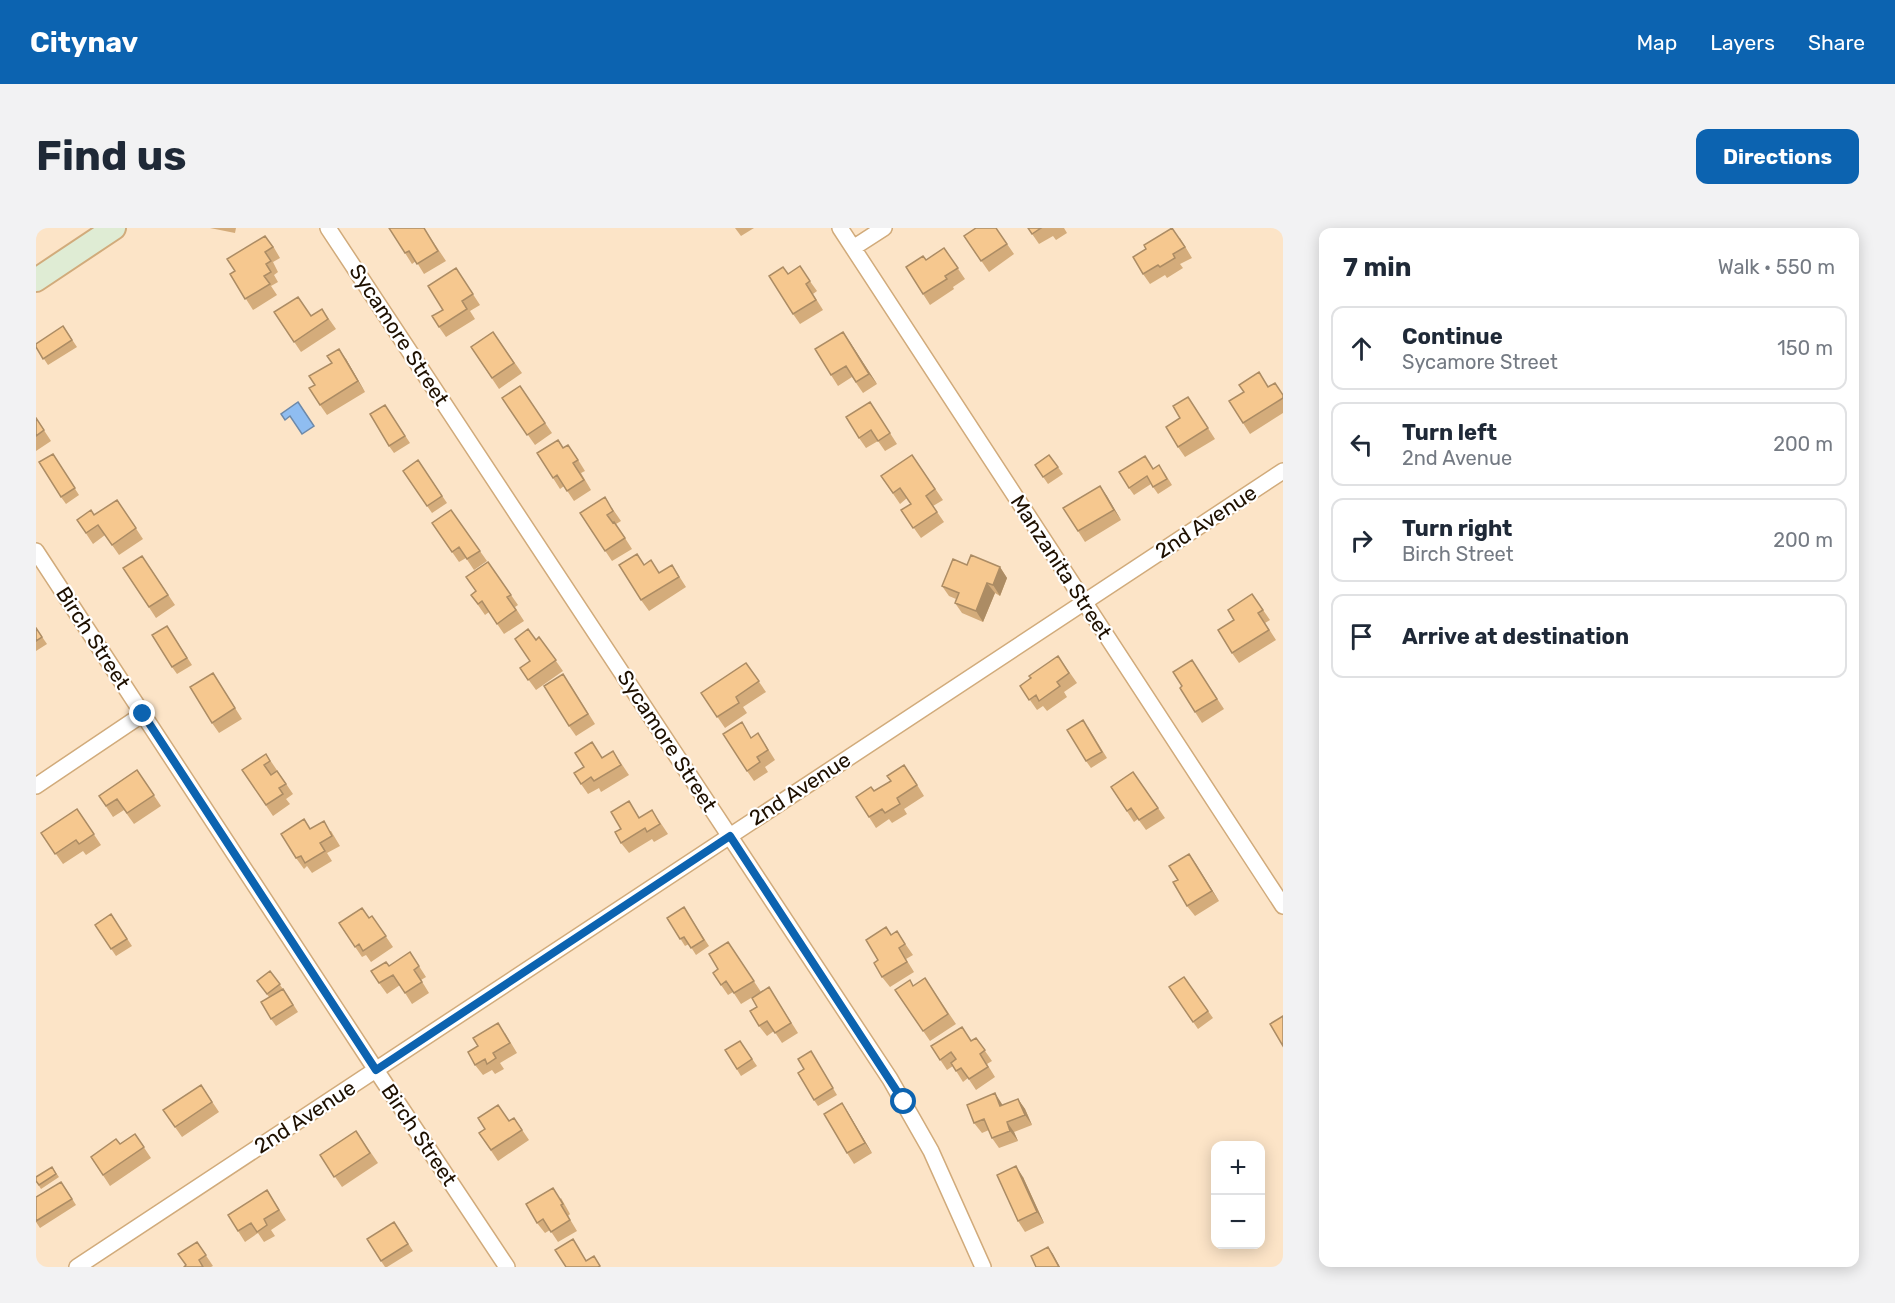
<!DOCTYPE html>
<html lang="en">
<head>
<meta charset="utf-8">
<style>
	:root { --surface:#fff; --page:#f2f2f3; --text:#1f2937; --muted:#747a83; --line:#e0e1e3; --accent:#0c63b0 }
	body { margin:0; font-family:Rubik,sans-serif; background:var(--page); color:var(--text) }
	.controls { position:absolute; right:18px; bottom:18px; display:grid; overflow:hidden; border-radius:12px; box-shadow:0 3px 15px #0003 }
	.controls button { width:54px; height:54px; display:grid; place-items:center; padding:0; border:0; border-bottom:2px solid var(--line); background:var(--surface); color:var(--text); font:30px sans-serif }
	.stop { position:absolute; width:18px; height:18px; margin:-14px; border:4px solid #0c63b0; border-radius:50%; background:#fff }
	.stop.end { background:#0c63b0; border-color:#fff; box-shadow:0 2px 6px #0008 }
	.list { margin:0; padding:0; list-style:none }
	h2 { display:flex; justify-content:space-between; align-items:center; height:78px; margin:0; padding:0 24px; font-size:26px }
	h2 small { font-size:20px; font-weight:400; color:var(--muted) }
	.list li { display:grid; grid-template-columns:39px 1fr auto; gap:18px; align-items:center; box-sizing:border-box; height:84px; margin:0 12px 12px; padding:0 12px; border:2px solid var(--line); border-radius:12px }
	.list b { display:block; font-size:22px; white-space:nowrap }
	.list p { margin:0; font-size:20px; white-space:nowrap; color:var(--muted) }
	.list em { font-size:20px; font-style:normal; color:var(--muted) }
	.icon { flex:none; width:33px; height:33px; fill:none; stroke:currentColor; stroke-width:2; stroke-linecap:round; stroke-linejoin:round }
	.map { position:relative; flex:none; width:1247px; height:1039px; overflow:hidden; border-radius:12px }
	header { display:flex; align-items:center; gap:36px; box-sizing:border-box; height:84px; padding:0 30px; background:var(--accent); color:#fff }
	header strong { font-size:28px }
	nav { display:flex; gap:33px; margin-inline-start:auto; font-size:21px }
	.intro { display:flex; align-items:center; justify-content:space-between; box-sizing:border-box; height:144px; padding:0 36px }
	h1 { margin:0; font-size:42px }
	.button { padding:15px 27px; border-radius:12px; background:var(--accent); color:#fff; font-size:21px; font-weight:700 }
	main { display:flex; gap:36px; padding:0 36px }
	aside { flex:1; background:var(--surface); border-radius:12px; box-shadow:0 3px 15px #0003 }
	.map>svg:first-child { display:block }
	.water { fill:#8fbdf1; stroke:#6d89a9; stroke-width:1.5 }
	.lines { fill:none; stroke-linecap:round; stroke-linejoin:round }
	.street-casing { stroke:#d1ab7b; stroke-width:18 }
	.secondary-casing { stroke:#d1ab7b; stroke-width:26 }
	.street { stroke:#fff; stroke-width:15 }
	.secondary { stroke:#dfecd4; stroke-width:22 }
	.wall { fill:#d4ac7b }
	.shaded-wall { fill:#ac8c64 }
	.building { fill:#f6c88f; stroke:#ac8c64; stroke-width:1.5 }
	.route { stroke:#0c63b0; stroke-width:8 }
	.labels { text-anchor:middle; stroke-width:4.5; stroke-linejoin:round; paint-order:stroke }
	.street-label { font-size:21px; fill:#1e1000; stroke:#fff }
</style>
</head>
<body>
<header>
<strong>Citynav</strong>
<nav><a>Map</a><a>Layers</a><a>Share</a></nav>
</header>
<div class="intro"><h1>Find us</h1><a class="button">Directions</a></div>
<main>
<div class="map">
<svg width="1247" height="1039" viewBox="0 0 1247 1039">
	<rect width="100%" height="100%" fill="#fce4c7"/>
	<path class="water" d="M262,174L278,198L266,206L254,188L249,192L245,186Z"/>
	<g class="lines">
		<defs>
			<path id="street" d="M292,0L854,851L895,923L947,1039
				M804,0L1247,678
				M817,20L848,0
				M0,323L340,842L471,1039
				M0,558L107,486
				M41,1039L1247,243"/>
			<path id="secondary" d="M0,52L78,0"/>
		</defs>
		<use href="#street" class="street-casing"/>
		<use href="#secondary" class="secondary-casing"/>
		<use href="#street" class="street"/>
		<use href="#secondary" class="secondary"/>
	</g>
	<path class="wall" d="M174,0H200L199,5Z
		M388,0L410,33L388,46L380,33L376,36L369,25Z
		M699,0H718L705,8Z
		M960,0L978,26L953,44L928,8Z
		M992,0H1028L1031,5L1020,12L1017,8L1003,16Z
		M1144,10L1156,30L1144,36L1147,40L1131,50L1129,47L1114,56L1107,46Z
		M237,18L244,30L237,34L242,44L238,47L242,54L235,58L241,67L217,82L194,46Z
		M908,20L929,51L917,59L918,61L894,77L887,66L890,32Z
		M420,40L444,77L434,83L439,91L410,109L403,99L407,82Z
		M752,46L771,49L781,63L777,66L787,82L764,96L757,86Z
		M286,81L300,101L265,124L238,84L275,88Z
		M27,98L41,119L12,137L0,119Z
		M457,104L486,145L463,161L435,119Z
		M807,104L841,156L827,165L816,149L802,158L795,147Z
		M310,131L329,164L291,187L284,177L279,157Z
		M484,158L516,205L499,217L466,170Z
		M1233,159L1247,166V185L1214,206L1207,195Z
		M1152,169L1179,211L1149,229L1142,219L1144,190Z
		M834,174L861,216L849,223L842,213L830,220L823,210Z
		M349,177L374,215L358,225L353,218Z
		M0,190L15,213L0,223Z
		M522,212L527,220L539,227L549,243L545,245L555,262L538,273L528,258L524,261L517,250Z
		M17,226L43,267L30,276L25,269Z
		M876,227L907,272L897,278L908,294L885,310L865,282L875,276L871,270L864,276L845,248Z
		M1013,227L1027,246L1012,256L999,237Z
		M382,232L411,275L396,285L367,243Z
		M1117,241L1128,244L1136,257L1122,266L1115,256L1098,267L1093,260Z
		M1064,258L1085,292L1049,314L1042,303Z
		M81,272L107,311L83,327L69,307L57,316L41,292L59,287Z
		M576,280L585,293L580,296L596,321L576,333L544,285Z
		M415,282L451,333L438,342L430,330L423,334L396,295Z
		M452,334L482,377L479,379L488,393L468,406L453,384L449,387L435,367L440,363Z
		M608,336L624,345L636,337L650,359L613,383L605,372Z
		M113,338L139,377L120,390L87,340Z
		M964,339L971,350L964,368L959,365L947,394L926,385L919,375L920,371L913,368L906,358Z
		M1216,366L1234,392L1229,395L1240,412L1203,435L1196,425L1198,392Z
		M131,398L156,437L141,446L136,439Z
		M0,400L11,416L0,423Z
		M503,409L527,443L500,462L484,440L494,433L500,412Z
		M1022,428L1041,455L1028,464L1031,469L1011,483L1007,478L1001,482L984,458L995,450Z
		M1156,432L1188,481L1166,495L1159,484L1146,458Z
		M710,435L730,464L707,479L711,485L689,500L665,465Z
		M177,445L206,491L183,505L176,495Z
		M534,456L559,496L540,508L533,498Z
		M1052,499L1071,530L1055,540L1050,533Z
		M716,509L729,516L739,532L729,539L732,544L718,553L711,543Z
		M577,523L593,547L565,564L563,560L552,566L545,556L567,530Z
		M230,526L257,566L250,571L254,576L237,588L206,542Z
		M101,542L125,578L98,596L88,582L77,589L63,568Z
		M1097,544L1129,590L1110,602L1102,591L1098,594L1075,559Z
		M875,547L888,568L868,581L871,586L856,595L853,591L840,600L833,589L838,563Z
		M41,581L65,617L50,627L47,623L27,636L5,605Z
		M616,582L632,606L618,614L616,611L593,625L585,615L604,589Z
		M275,601L295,603L304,618L291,625L296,633L276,645L271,638L268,641L260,630Z
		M1153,626L1183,673L1159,688L1151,678L1142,652Z
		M648,679L673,718L660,727L653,716L649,718L631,690Z
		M75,686L96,718L80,728L59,697Z
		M336,688L357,719L335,734L330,727L326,729L303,695L333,690Z
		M850,699L855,707L861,703L868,714L877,727L870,731L878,744L854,759L846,749L842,732Z
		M692,714L725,764L705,776L697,764L692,767L685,757L682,741Z
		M374,724L390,749L385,752L393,765L376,776L364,757L351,766L343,755L353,738Z
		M234,743L252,768L262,784L240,798L235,791L233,769L221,753Z
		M1148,749L1177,790L1162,801L1133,759Z
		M889,750L920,796L894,813L859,762L878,758Z
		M733,759L762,805L746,815L738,803L731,808L723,798L721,779Z
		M469,805L481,825L464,835L468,841L459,846L456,842L447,847L439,837Z
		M940,810L956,833L951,836L959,849L940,862L932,850L927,854L917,838L911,842L895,818L936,813Z
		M704,813L721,838L705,848L689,822Z
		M775,823L801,867L782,878L778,872L768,841Z
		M165,857L183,884L146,909L127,882Z
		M982,871L989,881L996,897L978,904L982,913L963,920L956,910L953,902L946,905L938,895Z
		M806,875L813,886L836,925L818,936L811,925Z
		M478,890L493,912L462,933L443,905L473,893Z
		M320,903L342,935L306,959L284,927Z
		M99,906L115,930L74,958L55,929L84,916Z
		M16,939L23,949L5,961L0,953Z
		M987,949L1008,995L989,1004L982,993Z
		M30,961L40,977L4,1000L0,994V969Z
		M231,962L250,992L235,1002L239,1008L228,1014L222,1005L209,1014L202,1003Z
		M525,970L534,986L532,988L541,1003L522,1014L514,1002L509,1005L501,995Z
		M363,1001L377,1023L351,1039H349L345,1033Z
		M161,1014L177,1038L175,1039H148L150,1037Z"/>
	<path class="shaded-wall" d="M807,104L814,114L841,156L833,146Z
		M303,121L310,131L329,164L322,153Z
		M1064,258L1071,268L1085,292L1078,282Z
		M964,339L971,350L964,368L957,357Z
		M951,355L959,365L947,394L940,383Z
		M1153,626L1160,636L1183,673L1176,663Z
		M959,865L966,876L971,888L964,878Z
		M982,871L989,881L996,897L989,887Z
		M806,875L813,886L836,925L829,915Z
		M971,894L978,904L982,913L974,903Z
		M980,938L987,949L1008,995L1001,984Z
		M1012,1019L1017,1026L1024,1039H1023Z"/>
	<path class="building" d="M353,0H388L402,23L381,36L373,23L369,25Z
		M940,0H960L971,16L945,33L928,8Z
		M992,0H1005L996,6Z
		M1136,0L1149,19L1137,26L1139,30L1124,39L1122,37L1107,46L1097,29L1110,21L1108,17Z
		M229,8L237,19L229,24L235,33L230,36L235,44L228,48L234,56L209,71L194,46L199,43L191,31Z
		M908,20L922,40L909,48L911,51L887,66L870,39L887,28L890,32Z
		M764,38L774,53L770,56L780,72L757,86L733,48L747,39L752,46Z
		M420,40L437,66L426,73L431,81L403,99L396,88L407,82L392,58Z
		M262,69L275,88L286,81L292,91L258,114L238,84Z
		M27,98L36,112L7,131L0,119V116Z
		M457,104L478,135L456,150L435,119Z
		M807,104L833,146L820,154L810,138L795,147L779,121Z
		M303,121L322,153L284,177L273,160L279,157L273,148L296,135L291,128Z
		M1223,144L1232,159L1239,155L1247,167V170L1207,195L1193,173L1208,164L1203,157Z
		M484,158L509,195L491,207L466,170Z
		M1152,169L1172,200L1142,219L1130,199L1144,190L1137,178Z
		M834,174L854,205L842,213L835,202L823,210L810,189Z
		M349,177L369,208L353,218L334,186Z
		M0,190L8,202L0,208Z
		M522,212L527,220L532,217L542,232L537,235L548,252L531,263L521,247L517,250L501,225Z
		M17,226L39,260L25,269L3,234Z
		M876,227L899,261L890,268L901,284L877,300L865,282L875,276L864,260L857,265L845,248Z
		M1013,227L1022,239L1007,249L999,237Z
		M1109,228L1117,241L1123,237L1131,251L1117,259L1111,248L1093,260L1083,244Z
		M382,232L406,268L391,278L367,243Z
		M1064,258L1078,282L1042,303L1027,280Z
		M569,269L577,283L571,287L577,295L578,294L589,310L569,323L544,285Z
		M81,272L100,300L76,317L62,297L50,305L41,292L55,282L58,287Z
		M415,282L444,323L431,331L423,319L416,324L396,295Z
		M601,326L608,337L615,332L623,345L636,337L643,349L605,372L583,337Z
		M935,327L964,339L957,357L951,355L940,383L919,375L923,365L906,358L917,331L931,337Z
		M106,328L132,367L113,379L87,340Z
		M452,334L475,367L471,369L480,382L461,396L446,373L442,376L435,367L440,363L430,349Z
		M1216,366L1227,382L1222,385L1233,402L1196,425L1182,402L1198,392L1192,382Z
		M131,398L151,430L136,439L116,407Z
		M0,400L6,409L0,413Z
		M492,401L500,412L503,409L520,432L492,452L484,440L494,433L479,411Z
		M1022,428L1033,445L1021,454L1024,458L1003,473L1000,467L993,472L984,458L995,450L993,448Z
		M1156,432L1181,471L1159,484L1144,460L1146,458L1137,444Z
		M710,435L723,453L700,469L703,475L681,489L665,465Z
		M177,445L199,480L176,495L154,459Z
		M527,446L552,486L533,498L508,458Z
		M1047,492L1066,524L1050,533L1031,502Z
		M706,494L715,510L722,505L732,522L721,529L724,534L711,543L687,506Z
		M556,514L566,530L577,523L585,537L558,553L555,549L545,556L538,545L548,539L539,525Z
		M230,526L234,533L228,537L235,547L241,543L250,556L243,560L247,566L230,577L206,542Z
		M868,537L881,557L861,570L864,576L849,585L846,581L833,589L820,569L835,559L838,563L855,553L851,548Z
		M101,542L118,567L91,585L81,571L70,578L63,568Z
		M1097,544L1122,580L1103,592L1095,580L1091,583L1075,559Z
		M593,573L603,590L616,582L624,596L611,604L609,600L585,615L579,604L585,601L575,584Z
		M41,581L58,606L43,616L40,612L19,626L5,605Z
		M268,591L274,601L288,593L296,608L284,615L289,623L269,635L265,628L260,630L245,606Z
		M1153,626L1176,663L1151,678L1137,654L1142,652L1133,638Z
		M648,679L668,712L655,720L648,709L644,711L631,690Z
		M326,680L333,690L336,688L350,708L327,723L323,716L319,719L303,695Z
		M75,686L91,711L75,721L59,697Z
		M850,699L855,707L861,703L869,716L863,720L871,734L846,749L838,735L842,732L830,712Z
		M692,714L718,753L698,765L690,753L685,757L677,745L682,741L673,726Z
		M374,724L383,738L378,742L386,754L369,765L357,747L343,755L335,743L350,734L353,738Z
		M234,743L244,756L231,766L221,753Z
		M1148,749L1172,783L1157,794L1133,759Z
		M889,750L912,786L887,803L859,762L874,752L877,758Z
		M733,759L755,795L739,805L731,793L723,798L714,783L721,779L716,770Z
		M247,761L257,777L235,791L225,774Z
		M1247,788V818L1234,796Z
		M462,795L474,815L457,825L460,830L451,836L449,831L439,837L432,824L442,818L437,810Z
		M926,799L935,813L940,810L949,822L944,826L952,839L933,851L925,840L920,843L915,835L920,831L915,824L904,832L895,818Z
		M704,813L716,831L701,841L689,822Z
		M775,823L797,860L778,872L762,845L768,841L762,831Z
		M165,857L176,874L139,899L127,882Z
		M959,865L964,878L982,871L989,887L971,894L974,903L956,910L948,891L938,895L931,877Z
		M806,875L829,915L811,925L788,886Z
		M462,877L473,893L478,890L486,902L455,922L443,905L449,901L442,890Z
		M320,903L334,925L298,949L284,927Z
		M99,906L108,919L67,947L55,929L80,911L84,916Z
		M980,938L1001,984L982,993L961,947Z
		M16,939L20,946L3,957L0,953V949Z
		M25,954L36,971L0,993V969Z
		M517,960L527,976L525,977L534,992L515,1004L507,991L501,995L490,976Z
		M231,962L243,982L228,991L231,997L221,1004L215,995L202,1003L192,987Z
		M358,994L372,1016L345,1033L331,1011Z
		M537,1011L550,1033L558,1028L564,1038L562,1039H530L519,1022Z
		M161,1014L170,1027L163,1032L167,1039H148L150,1037L142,1026Z
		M1012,1019L1023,1039H1000L995,1028Z"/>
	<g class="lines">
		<path class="route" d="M107,486L340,842L694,608L868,874"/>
	</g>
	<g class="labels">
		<g class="street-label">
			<text transform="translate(363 107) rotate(57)" y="7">Sycamore Street</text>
			<text transform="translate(1170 294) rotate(-33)" y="7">2nd Avenue</text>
			<text transform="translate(1025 339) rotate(57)" y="7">Manzanita Street</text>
			<text transform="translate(57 410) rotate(57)" y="7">Birch Street</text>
			<text transform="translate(631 513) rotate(57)" y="7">Sycamore Street</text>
			<text transform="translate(764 561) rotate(-33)" y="7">2nd Avenue</text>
			<text transform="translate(269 889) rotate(-33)" y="7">2nd Avenue</text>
			<text transform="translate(383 907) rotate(56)" y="7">Birch Street</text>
		</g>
	</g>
</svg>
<div class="controls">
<button>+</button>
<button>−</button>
</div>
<div class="stop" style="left:868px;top:874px"></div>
<div class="stop end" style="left:107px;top:486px"></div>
</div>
<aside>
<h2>7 min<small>Walk · 550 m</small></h2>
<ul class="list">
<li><svg class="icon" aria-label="ahead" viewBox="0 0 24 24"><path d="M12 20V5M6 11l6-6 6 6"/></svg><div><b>Continue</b><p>Sycamore Street</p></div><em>150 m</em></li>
<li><svg class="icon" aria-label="left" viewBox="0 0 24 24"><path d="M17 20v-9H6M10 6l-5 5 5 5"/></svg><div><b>Turn left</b><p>2nd Avenue</p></div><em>200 m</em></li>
<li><svg class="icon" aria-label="right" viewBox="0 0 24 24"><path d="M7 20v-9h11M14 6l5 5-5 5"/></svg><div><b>Turn right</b><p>Birch Street</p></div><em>200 m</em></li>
<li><svg class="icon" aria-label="arrive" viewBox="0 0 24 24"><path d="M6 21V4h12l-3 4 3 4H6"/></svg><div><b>Arrive at destination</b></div></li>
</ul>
</aside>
</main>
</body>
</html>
